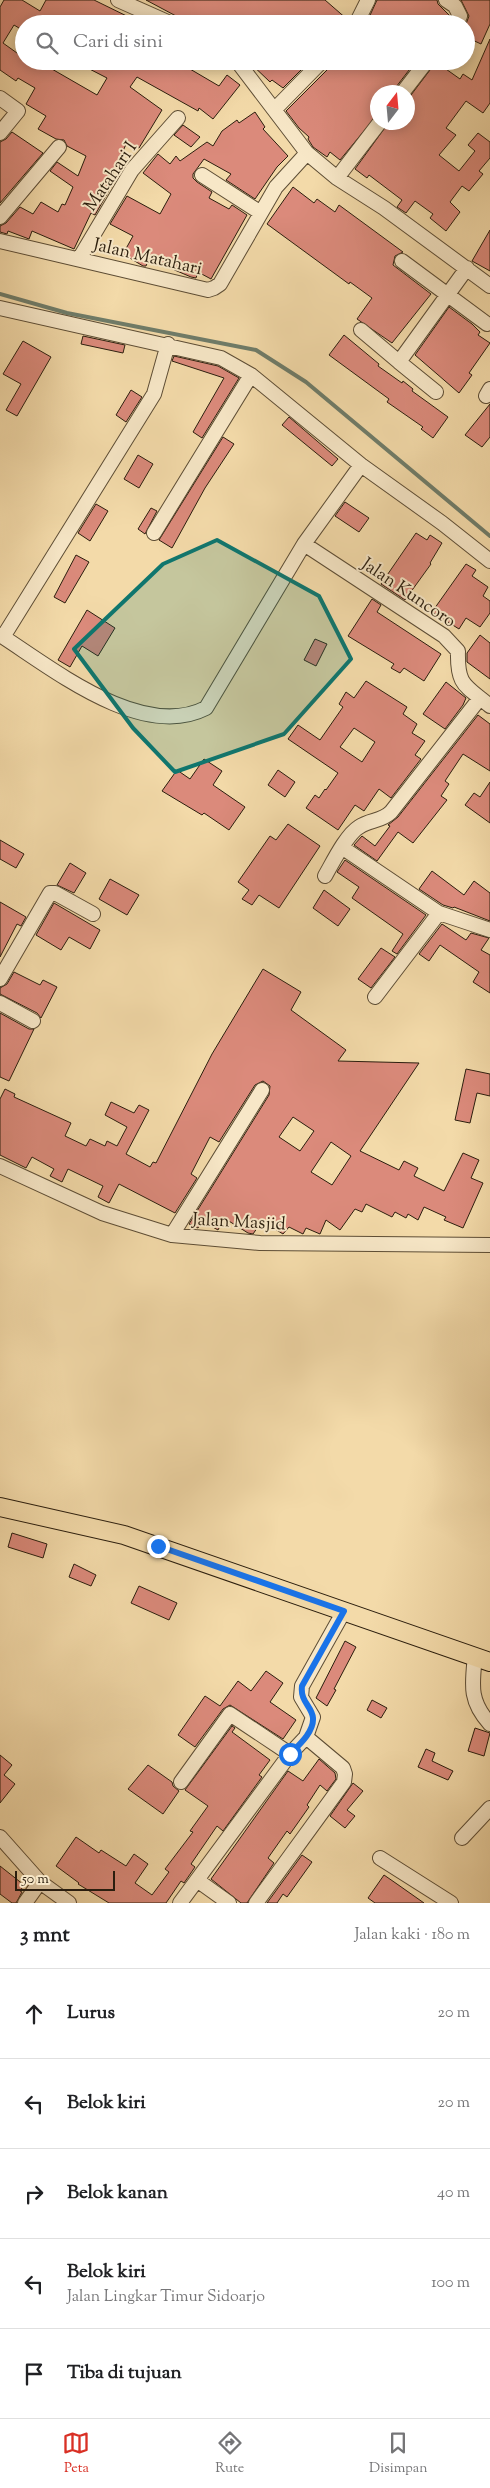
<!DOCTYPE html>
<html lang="id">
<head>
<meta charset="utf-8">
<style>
	:root { --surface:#fff; --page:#f6f6f6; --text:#202124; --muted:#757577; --line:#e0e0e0; --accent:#d93025 }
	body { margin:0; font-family:"Sorts Mill Goudy",serif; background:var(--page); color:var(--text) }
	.compass { position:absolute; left:370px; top:85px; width:45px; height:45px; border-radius:50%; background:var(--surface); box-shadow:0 2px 12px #0003; rotate:16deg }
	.scale { position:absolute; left:15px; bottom:12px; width:100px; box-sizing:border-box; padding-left:5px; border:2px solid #2b1e0e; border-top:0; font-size:14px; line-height:18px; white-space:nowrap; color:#2b1e0e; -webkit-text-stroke:4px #f7e7c7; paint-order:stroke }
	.stop { position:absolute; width:15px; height:15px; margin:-11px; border:4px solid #1a73e8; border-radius:50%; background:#fff }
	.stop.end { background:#1a73e8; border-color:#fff; box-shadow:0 1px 5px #0008 }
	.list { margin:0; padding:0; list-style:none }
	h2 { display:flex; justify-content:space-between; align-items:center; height:65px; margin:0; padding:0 20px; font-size:21px }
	h2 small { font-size:16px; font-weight:400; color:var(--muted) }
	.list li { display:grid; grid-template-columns:32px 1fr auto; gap:15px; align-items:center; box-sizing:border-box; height:90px; padding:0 20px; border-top:1px solid var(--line) }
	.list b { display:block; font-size:19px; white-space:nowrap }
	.list p { margin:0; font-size:16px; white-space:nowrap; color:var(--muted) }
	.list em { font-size:16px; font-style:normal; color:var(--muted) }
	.icon { flex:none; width:28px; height:28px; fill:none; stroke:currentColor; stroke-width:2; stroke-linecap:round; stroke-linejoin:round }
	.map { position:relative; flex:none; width:490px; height:1903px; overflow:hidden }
	.search { position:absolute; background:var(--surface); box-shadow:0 2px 12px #0003; left:15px; right:15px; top:15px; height:55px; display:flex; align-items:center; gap:12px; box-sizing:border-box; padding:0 18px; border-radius:28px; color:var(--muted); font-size:19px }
	.sheet { height:515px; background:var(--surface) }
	nav { display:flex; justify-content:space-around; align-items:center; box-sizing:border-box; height:70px; border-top:1px solid var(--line); background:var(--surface); font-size:14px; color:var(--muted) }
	nav a { display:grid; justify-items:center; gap:2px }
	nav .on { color:var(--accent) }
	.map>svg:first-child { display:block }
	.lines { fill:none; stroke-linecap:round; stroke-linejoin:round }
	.stream { stroke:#6f7c69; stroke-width:4 }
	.building { fill:#db8a7b; stroke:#2b1e0e; fill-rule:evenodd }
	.minor-casing { stroke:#5d4d35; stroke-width:16 }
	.major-casing { stroke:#2b1e0e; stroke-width:20 }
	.minor { stroke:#f7e7c7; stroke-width:14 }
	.major { stroke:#f3daa9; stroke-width:18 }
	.route { stroke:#1a73e8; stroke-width:6 }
	.marked { fill:#0f766e; fill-opacity:0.2; stroke:#0f766e; stroke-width:4; stroke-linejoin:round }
	.labels { text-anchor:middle; stroke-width:4; stroke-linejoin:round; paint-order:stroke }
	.street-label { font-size:18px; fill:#2b1e0e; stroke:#f7e7c7 }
</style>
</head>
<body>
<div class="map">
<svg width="490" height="1903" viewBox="0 0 490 1903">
	<rect width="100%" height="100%" fill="#f3daa9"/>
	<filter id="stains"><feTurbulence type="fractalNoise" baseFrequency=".004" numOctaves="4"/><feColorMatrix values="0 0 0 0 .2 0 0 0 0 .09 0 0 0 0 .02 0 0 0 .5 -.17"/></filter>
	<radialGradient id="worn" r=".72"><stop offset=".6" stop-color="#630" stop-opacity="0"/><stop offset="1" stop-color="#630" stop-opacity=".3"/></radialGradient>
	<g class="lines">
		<path class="stream" d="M0,294L67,313L256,350L306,382L490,536"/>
	</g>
	<path class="building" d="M4,0H22L40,11L46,0H94L143,24H101L89,18L86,24H24V31L14,25L3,43L24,58V61H38L97,95L107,78L74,61H194L190,69L219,86L227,75L240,85L213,119L199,108L198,111L137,77L130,87L162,110L139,148L127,142L108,185L111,187L95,215L91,213L74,249L32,231L29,239L8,231L7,234L0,232V226L6,223L20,207L33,214L41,202L58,212L62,204L65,205L73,187L50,171L57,162L78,176L86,156L67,146L64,140L56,139L38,129L46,116L26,104L35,88L18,78L16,81L0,70V7Z
		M146,0H325L348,20L347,24H201L193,20L191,24H181V21L176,16Z
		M377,0H437L438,4L450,16L447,24H366Z
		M461,0H490V24L481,44L466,37V24L469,16Z
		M490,39V103L483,113L466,101L446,128L456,135L439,155L459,171L475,151L468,145L478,133L490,142V158L479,171L483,174L469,191L462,186L450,202L460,212L446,231L430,218L433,214L415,201L406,213L397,207L402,200L369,175L367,178L355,169L389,122H408V99L436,62L460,79L463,74L472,80Z
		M248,61H310L283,88L272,80L270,82Z
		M336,61H416L396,87L394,92L386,89L384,92H378V114L340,160L330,152L327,157L313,147L308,139L309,137L299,128L286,111Z
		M255,112L265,127L263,129L288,156L277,167L255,199L226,180L231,174L204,159L193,174V178L197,182L212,192L209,198L229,209L232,205L247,215L211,279L198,272L196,278L191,277L149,259L146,266H143L123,254L133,236L110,224L127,196L160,214L171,194L143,173L158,154L170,164L176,156L180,161L207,142L213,146L222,131L237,120L239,123Z
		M183,125L200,137L191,147L174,135Z
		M12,132L43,153L0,203V142L6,139Z
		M293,187L314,203L317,199L335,212L339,205L403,252L395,256L393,265L431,294L392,343L357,319L372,298L350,282L349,284L267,224Z
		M490,230V271L472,261Z
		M449,307L472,324L480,332L478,335L490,343L469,373L472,375L459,393L415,355Z
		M344,335L379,364L378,366L402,383L403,381L413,389L412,391L448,417L433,438L421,429L423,427L387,402L389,399L329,355Z
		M83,336L125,345L123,353L81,344Z
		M23,341L51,357L17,416L6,410L21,384L3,374Z
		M174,356L218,366L239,378L202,438L193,432L224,378L172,361Z
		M131,390L142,397L126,422L116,415Z
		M490,404V437L482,447L465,435Z
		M289,417L338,459L332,466L282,425Z
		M223,437L234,444L205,488L172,548L159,540Z
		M138,455L153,464L139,488L124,479Z
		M345,502L369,518L359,532L335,516Z
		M96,504L108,511L90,541L78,533Z
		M151,508L157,511L145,534L138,529Z
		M416,533L427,540L430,535L442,543L430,563L431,564L405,600L381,584Z
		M76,555L89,562L65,603L54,597Z
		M466,564L476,570L472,576L488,587L483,596L490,601V613L480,627L466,618L459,629L432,612Z
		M372,599L381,605L377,612L441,654L424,681L404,668L400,673L391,668L394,664L348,636Z
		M87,610L115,628L98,656L82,646L70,667L58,660Z
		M480,635L490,643V679L467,662V653Z
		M315,639L327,644L316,666L304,660Z
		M366,681L407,707L403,714L417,724L412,733L425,741L415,755L421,759L391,798L379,789L364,811L355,805L338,830L306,808L315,795L319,798L325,789L326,790L338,773L288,739L298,725L320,740L343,707L339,704L346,692L354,698ZM354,728L375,742L362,762L340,747Z
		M446,682L466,698L463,705L445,729L423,714Z
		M478,715L490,724V771L463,754L445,781L449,784L441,796L447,800L413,843L398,832L377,861L354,845L362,836L375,846L390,826L388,825L398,817Z
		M204,759L222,771L213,785L245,807L229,830L204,813L202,815L162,791L177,770L190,779Z
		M278,770L295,782L285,797L268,785Z
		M490,782V823L465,805L474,793L480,797Z
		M288,824L320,846L279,908L259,895L252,905L242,899L249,890L238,882L270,836L276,840Z
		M0,840L24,854L16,868L0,859Z
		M345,860L426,915L397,954L392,951L403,934L352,898L359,887L337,872Z
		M70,863L86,873L74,893L57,885Z
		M432,871L464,895L474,881L490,893V921L454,907L453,908L443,905L419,889Z
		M110,879L139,895L127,915L99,899Z
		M324,890L350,909L338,926L313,908Z
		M0,902L26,917L21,926L17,924L0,957Z
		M54,903L100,930L90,949L69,937L61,950L36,935Z
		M442,924L466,940L471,933L489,938L481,950L490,955V993L473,982L479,972L440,945L429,961L419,954Z
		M381,948L395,957L371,988L358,979Z
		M263,969L301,992L291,1010L346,1050L338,1061L419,1063L360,1151L399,1170L404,1161L418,1168L414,1176L444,1191L463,1153L479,1160L471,1178L483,1183L463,1228L444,1220L446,1217L424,1207L418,1220L408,1214L406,1218L395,1212L392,1217L366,1204L362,1212L355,1209L340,1230L326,1220L320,1234L306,1228L303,1234L289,1227L283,1234L262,1221L253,1234L248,1233L224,1218L218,1230L202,1221L198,1228L189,1224L269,1095L270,1086L263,1081L255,1085L219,1142L210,1137L191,1174L197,1178L175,1213L119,1184L109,1203L98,1197L103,1186L68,1169L62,1182L50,1176L54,1169L32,1157L26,1168L0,1155V1099L5,1089L15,1094L14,1097L71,1123L65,1136L86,1146L90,1139L105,1146L107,1141L117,1146L127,1127L105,1115L111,1102L134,1113L139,1105L149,1110L126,1154L150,1167L153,1162L156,1163L212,1054ZM293,1117L314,1131L300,1151L279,1137ZM331,1142L351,1156L332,1185L311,1172Z
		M14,972L40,985L43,980L57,987L41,1018L37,1013L0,994V988L7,984Z
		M0,1013L29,1029H34L9,1081L0,1077Z
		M466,1069L490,1074V1096L477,1093L470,1123L455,1120Z
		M12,1533L47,1544L43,1558L8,1547Z
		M74,1564L96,1575L91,1586L69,1577Z
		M139,1586L177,1603L169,1620L131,1603Z
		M345,1641L356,1647L334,1689L336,1690L327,1706L316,1698Z
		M266,1671L283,1683L270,1702L296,1720L283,1739L230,1705L223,1709L195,1747L178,1735L205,1696L220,1706L238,1681L251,1691Z
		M372,1700L387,1708L381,1718L367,1710Z
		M232,1726L235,1728L232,1732L270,1760L259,1775L262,1777L223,1831L217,1826L191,1864L195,1867L184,1883L181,1881L166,1903H109L78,1884L79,1883L56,1866L76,1837L99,1853L101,1850L126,1866L134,1854L148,1864L135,1883L152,1895L169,1872L165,1869L193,1832L190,1831L208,1806L185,1790Z
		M475,1728L490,1733L484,1756L468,1751Z
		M426,1749L435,1753L432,1761L453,1771L448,1780L418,1767Z
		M0,1755L12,1765L4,1775L15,1784L0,1803Z
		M319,1759L335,1773L336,1779L327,1791L320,1785L307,1805L309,1807L290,1834L287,1831L268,1858L274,1863L247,1903H241L211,1879L288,1771L303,1781Z
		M148,1765L172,1782L173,1786L179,1791L163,1814L128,1789Z
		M353,1783L363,1791L347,1810L355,1816L345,1828L330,1816Z
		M302,1855L312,1862L287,1897L283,1894L277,1903H267Z
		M0,1866L24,1885L20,1891L22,1892L16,1903H12L0,1894Z
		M384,1875L397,1884L424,1903H375L368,1898Z"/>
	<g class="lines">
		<defs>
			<path id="minor" d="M118,0L172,24
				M446,0L455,6L460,16L456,24
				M356,24L368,0
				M237,61L307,153L337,178L384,208L490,286
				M403,92L427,61
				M0,98L18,111L0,133
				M275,109L322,61
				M202,175L261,213
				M337,178L380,122
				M0,217L59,147
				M0,241L208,290L214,288L220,284L276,187L307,153
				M79,259L132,170L178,118
				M402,261L487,324
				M0,308L221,358L251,375L361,465L442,523L490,561
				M361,330L399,362L467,268
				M399,362L436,392
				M486,396L490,389
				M154,533L251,375
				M304,544L444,636L458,651C457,686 465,685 490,706
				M0,635C53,669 142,741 206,708L304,544L361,465
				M3,637L154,394L168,344
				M343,848L439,913L490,930
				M325,876C333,862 346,835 359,827C370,819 381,822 391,812L480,698
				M0,979L50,893H55L93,914
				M375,997L439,913
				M0,1003L33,1021
				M0,1166L102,1213L172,1235L260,1243L490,1245
				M172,1235L262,1090
				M475,1656C472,1685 469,1701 490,1724
				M181,1782L230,1714L290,1754
				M0,1837L40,1882L69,1903
				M462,1838L490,1808
				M380,1858L451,1903
				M197,1880L229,1903
				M25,1903L40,1882
				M180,1903L290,1754L306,1737L313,1717L301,1697L302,1686L344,1611
				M256,1903L344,1782L345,1774L343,1768L306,1737"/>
			<path id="major" d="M0,1507L124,1535L490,1662"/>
		</defs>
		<use href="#minor" class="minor-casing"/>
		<use href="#major" class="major-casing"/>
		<use href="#minor" class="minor"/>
		<use href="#major" class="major"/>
	</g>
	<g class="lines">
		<path class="route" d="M158,1546L344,1611L302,1686C300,1702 312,1706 313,1718C314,1732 299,1745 290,1754"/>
	</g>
	<path class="marked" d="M217,540L319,596L351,659L284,734L175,772L133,728L74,649L163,564Z"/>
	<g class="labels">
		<g class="street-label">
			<text transform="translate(110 176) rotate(-56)" y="6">Matahari I</text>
			<text transform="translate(148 256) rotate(13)" y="6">Jalan Matahari</text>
			<text transform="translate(409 592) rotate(34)" y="6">Jalan Kuncoro</text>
			<text transform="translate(239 1221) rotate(3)" y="6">Jalan Masjid</text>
		</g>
	</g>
	<rect width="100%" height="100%" filter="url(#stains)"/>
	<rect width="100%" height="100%" fill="url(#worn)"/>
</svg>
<svg class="compass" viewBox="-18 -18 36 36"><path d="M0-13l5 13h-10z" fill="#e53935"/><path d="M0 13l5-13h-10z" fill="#757577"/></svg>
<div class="scale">50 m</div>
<div class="stop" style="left:290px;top:1754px"></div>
<div class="stop end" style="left:158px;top:1546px"></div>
<div class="search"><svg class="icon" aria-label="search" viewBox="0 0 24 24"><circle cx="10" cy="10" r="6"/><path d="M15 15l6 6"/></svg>Cari di sini</div>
</div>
<section class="sheet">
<h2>3 mnt<small>Jalan kaki · 180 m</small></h2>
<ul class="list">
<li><svg class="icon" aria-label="ahead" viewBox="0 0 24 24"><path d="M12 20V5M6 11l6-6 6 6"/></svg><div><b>Lurus</b></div><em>20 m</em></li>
<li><svg class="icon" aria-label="left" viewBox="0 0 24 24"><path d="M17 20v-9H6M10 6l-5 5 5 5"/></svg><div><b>Belok kiri</b></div><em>20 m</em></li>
<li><svg class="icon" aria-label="right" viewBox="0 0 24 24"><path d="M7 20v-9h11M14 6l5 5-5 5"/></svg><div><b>Belok kanan</b></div><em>40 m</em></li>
<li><svg class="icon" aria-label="left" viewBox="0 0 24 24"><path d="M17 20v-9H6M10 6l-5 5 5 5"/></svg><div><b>Belok kiri</b><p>Jalan Lingkar Timur Sidoarjo</p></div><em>100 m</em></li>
<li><svg class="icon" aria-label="arrive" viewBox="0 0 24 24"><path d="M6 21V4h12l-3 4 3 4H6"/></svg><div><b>Tiba di tujuan</b></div></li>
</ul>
</section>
<nav>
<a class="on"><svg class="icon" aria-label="map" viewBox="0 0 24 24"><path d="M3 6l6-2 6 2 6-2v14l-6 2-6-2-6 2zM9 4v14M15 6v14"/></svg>Peta</a>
<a><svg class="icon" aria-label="directions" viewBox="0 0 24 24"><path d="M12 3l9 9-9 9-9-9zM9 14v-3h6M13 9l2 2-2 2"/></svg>Rute</a>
<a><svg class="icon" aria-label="saved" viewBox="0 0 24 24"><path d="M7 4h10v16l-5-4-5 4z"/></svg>Disimpan</a>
</nav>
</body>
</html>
